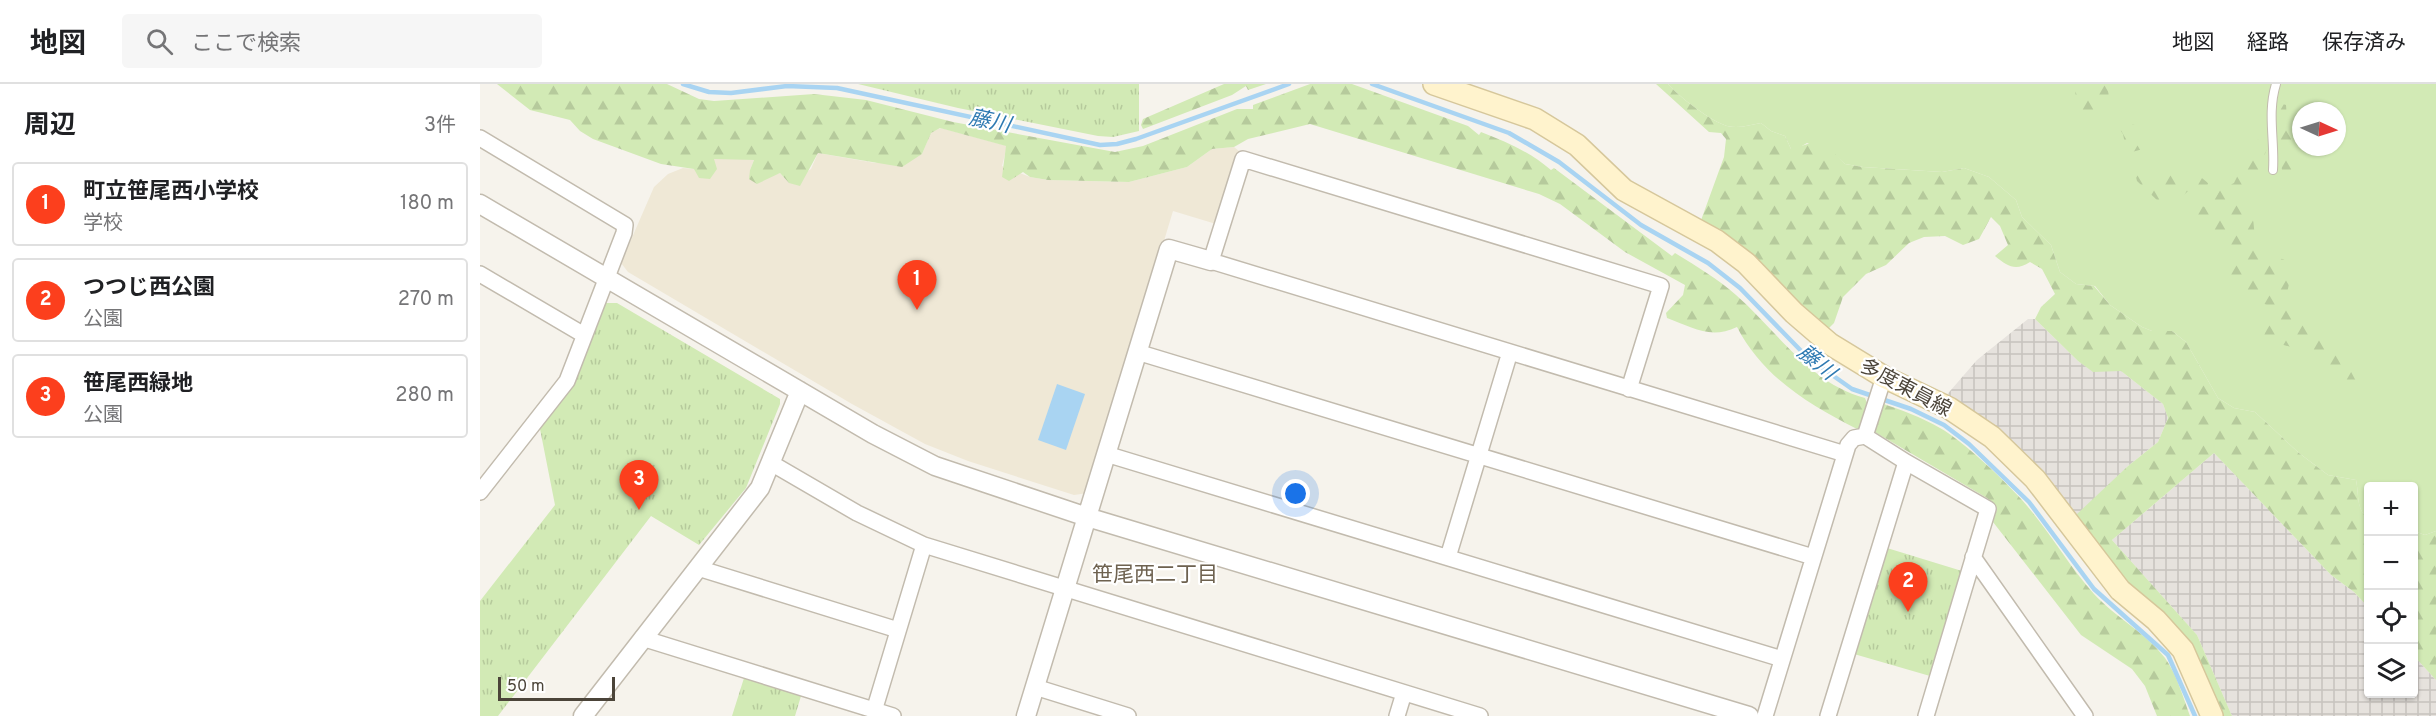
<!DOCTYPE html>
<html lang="ja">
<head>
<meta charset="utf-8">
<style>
	:root { --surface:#fff; --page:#f6f6f6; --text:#202124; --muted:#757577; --line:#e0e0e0; --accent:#fc3f1d }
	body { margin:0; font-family:Overpass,"Noto Sans JP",sans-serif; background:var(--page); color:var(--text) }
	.controls { position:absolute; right:18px; bottom:18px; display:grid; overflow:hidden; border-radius:6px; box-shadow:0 2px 4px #0004 }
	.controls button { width:54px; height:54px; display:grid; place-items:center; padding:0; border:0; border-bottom:2px solid var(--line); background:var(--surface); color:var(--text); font:30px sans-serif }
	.compass { position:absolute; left:1812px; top:18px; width:54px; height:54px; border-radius:50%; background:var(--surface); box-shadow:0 2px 4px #0004; rotate:94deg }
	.scale { position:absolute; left:18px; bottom:15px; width:117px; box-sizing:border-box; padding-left:6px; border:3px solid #4b4439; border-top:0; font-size:16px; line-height:21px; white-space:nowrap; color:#4b4439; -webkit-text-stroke:4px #fff; paint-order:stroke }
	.you { position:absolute; left:816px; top:410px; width:21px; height:21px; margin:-15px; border:4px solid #fff; border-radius:50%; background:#1a73e8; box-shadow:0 0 0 9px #1a73e833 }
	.badge { display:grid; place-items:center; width:39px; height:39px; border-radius:50%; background:var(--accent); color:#fff; font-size:20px; font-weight:700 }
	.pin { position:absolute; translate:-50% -50px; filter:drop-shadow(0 2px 3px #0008) }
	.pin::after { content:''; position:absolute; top:32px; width:21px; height:18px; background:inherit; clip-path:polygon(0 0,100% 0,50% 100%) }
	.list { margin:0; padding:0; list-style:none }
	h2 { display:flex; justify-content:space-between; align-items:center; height:78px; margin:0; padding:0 24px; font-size:26px }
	h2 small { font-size:20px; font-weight:400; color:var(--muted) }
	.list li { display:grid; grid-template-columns:39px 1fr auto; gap:18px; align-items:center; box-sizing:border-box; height:84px; margin:0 12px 12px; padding:0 12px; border:2px solid var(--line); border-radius:6px }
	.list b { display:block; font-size:22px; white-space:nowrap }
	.list p { margin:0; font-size:20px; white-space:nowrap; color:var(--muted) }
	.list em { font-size:20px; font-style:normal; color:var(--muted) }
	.icon { flex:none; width:33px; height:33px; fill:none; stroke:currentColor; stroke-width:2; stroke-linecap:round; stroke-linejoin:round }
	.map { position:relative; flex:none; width:1956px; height:632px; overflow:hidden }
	header { display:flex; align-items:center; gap:36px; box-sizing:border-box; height:84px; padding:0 30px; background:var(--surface); border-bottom:2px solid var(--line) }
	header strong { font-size:28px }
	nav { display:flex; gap:33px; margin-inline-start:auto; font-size:21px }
	.search { width:420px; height:54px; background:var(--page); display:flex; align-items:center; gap:15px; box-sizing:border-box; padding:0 21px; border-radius:6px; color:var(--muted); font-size:22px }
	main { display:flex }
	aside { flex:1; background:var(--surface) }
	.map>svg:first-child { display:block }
	.industrial { fill:url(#industrial-grid) }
	.education { fill:#efe8d6 }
	.grass { fill:#d2eab5; fill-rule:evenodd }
	.forest { fill:url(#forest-firs) }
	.park { fill:url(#park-tufts) }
	.water { fill:#a9d4f2 }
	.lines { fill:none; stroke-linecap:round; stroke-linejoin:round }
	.stream { stroke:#a9d4f2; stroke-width:4.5 }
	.service-casing { stroke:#c2bbae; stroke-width:10 }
	.minor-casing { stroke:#c2bbae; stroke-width:18 }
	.tertiary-casing { stroke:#c2bbae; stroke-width:21 }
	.secondary-casing { stroke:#d6c79b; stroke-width:24 }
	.service { stroke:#fff; stroke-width:8 }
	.minor { stroke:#fff; stroke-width:15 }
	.tertiary { stroke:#fff; stroke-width:18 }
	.secondary { stroke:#fff3cd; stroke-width:21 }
	.labels { text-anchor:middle; stroke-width:4.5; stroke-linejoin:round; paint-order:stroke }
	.street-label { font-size:20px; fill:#4b4439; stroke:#fff }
	.water-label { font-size:21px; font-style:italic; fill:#2e7ab2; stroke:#fff }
	.neighbourhood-label { font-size:21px; fill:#6e6250; stroke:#fff }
</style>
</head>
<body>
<header>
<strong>地図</strong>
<div class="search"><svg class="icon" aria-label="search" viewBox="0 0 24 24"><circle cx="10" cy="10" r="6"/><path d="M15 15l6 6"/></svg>ここで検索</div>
<nav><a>地図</a><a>経路</a><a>保存済み</a></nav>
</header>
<main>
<aside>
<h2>周辺<small>3件</small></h2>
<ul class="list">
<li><span class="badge">1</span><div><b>町立笹尾西小学校</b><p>学校</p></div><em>180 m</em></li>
<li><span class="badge">2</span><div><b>つつじ西公園</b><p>公園</p></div><em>270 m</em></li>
<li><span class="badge">3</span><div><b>笹尾西緑地</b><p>公園</p></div><em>280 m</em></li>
</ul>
</aside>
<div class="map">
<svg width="1956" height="632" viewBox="0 0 1956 632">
	<defs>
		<pattern id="industrial-grid" width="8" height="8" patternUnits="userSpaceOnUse" patternTransform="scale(1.5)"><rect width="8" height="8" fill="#e6e2dd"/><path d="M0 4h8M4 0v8" fill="none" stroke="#c7c3be"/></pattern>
		<pattern id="forest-firs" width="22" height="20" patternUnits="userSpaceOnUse" patternTransform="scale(1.5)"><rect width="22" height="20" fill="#d2eab5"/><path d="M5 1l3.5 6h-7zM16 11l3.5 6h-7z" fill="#b6ca9c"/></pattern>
		<pattern id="park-tufts" width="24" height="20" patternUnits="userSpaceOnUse" patternTransform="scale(1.5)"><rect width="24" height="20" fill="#d2eab5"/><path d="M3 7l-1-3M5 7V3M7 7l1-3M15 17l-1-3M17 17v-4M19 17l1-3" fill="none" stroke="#b6ca9c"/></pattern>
	</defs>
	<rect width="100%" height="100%" fill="#f6f3ec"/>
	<path class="industrial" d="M1548,235H1555L1598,277L1613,287H1641L1683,320L1688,334L1678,358L1648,382L1595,436L1464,314L1497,276Z
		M1734,369L1851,491L1874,508L1888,523V610H1934V572L1956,596V632H1752L1717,551L1632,456Z"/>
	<path class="education" d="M461,44L527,62L522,82L550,93L568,96L649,98L707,83L732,65L754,63L759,67L736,140L693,127L608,409L594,411L488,377L445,360L372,320L148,188L141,179L174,103L188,90L203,84L214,85L234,74L265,75L274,76L270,86L291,92L300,89L309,99L331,85L338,69L395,79L442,70L451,48Z"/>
	<path class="grass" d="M1188,0H1956V447L1945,451L1934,447V402H1888V434C1876,427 1879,409 1876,396L1848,391L1819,369L1775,328L1754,324L1738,314L1706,258L1692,247H1672L1662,243L1630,221L1615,202L1596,200L1580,188L1571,161L1542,133L1536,116L1509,93L1484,84L1462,88L1383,83L1365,80L1354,70L1327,59L1315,66L1311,65L1305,52L1291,47L1281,39C1270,41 1258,45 1247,42C1231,37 1199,13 1188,0ZM1821,27H1857V63H1821Z"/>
	<path class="forest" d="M17,0H187L219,15L234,17L334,10L386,16L473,38L635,68L663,62L757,25H773V21L830,0H872L988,42L999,51L1001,48C1027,58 1050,68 1071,86L1074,84L1192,172L1195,169C1216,182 1238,195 1256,211C1298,248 1329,299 1385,314L1389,324L1383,344L1377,345C1328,320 1283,293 1257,243C1230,256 1212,243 1187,234L1186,229L1203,211L1205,201L1145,168L1080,120L1059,110L830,40L768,55L754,63L732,65L707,83L649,98L568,96L550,93L543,88L529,97L522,93L526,62L460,44L451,49L442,70L422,83L338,69L320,102L309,99L300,89L277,100L269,95L270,86L274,76L234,75L237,85L230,95L219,94L214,85L181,80L113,55L100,47L90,36L50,26Z
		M744,0H786L768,6L766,2L752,11L663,45L661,41L663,35Z
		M1176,0H1188C1199,13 1231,37 1247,42C1258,45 1270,41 1281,39L1291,47L1305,52L1311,65L1341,56L1365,80L1383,83L1462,88L1484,84L1509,93L1536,116L1542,133L1571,161L1580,188L1596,200L1614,202L1630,221L1662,243L1672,247H1692L1706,258L1738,314L1754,324L1775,328L1819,369L1848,391L1876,396C1879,409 1876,426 1888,434V523L1874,508L1851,491L1734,369L1632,456L1717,551L1752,632H1742L1645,499L1595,436L1597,430L1648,382L1678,358L1688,334L1683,320L1641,287L1613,288L1598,277L1555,235L1561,223L1575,210L1562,185L1550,178C1536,187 1528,183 1515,172L1528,161L1520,142L1511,133L1499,155L1483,161L1465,152L1444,153L1429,159L1406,181L1386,190L1363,213L1354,239L1346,247C1305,201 1274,171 1220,139L1244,73L1246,55L1241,49L1229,48Z
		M1595,0H1625C1634,13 1624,27 1618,40L1609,43L1604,40C1598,25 1595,16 1595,0Z
		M1799,19L1806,21L1807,35L1812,45L1811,56L1815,76L1813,91L1803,90C1800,78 1800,69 1800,57C1801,43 1792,32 1799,19Z
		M1640,38L1655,41L1666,58L1663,65L1652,68L1646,65L1643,50L1638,43Z
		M1786,49L1790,51L1789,59L1779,86L1765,109V119L1773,134L1775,154L1782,167L1791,174L1803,175L1813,182L1807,209L1810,227L1822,229L1830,234L1838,245L1850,254L1862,283L1869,284L1878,301L1872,305L1847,290L1841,281L1811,263L1786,256L1784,251L1793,228L1790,222C1773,216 1757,213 1749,194L1755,178L1751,166L1721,148L1716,132L1708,127L1707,120L1718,118L1724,123H1730L1740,106L1754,99L1774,59Z
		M1660,86L1691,87L1704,95L1717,90L1728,99L1727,104L1720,106L1713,103L1694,119L1678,117L1657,97L1656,93Z
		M1401,319C1421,326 1441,333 1460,344C1482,356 1524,396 1542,416C1568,445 1588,481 1614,510C1635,533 1666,549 1685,574C1697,591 1703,613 1710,632H1677L1665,602L1652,585L1601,551L1513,438L1517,425L1507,414L1393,347Z
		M1934,447L1945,451L1956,447V596L1934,572Z"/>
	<path class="park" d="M378,0H659V47L633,53L618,52L478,24Z
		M126,219H137L300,315V320L266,404L219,461L171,432L18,632H0V517L75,421L60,345L93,300Z
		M1407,464L1482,487L1450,592L1374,570Z
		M264,594L321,612L315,632H252Z"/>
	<path class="water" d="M577,300L605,310L586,366L558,356Z"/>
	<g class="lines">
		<path class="stream" d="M203,0L229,8L251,9L307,2L357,4L620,61L637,60L656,55L809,0
			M892,0L1029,49L1079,78L1161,141L1228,179L1260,204L1328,274L1372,305L1431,325L1464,341L1489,360L1549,418L1614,505L1688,571L1715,632"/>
		<defs>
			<path id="service" d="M1793,86C1795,57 1787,29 1796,0"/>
			<path id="minor" d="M0,54L145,141L144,149L87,297L0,408
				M0,190L104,251
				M657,268L1333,473
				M1149,305L1181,202L763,75L731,177L1365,370
				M1385,352L1404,293
				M626,370L1302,575
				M291,379L377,429L444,461
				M968,473L1030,268
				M1493,473L1605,632
				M218,484L418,546
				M162,554L413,632
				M555,603L648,632
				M394,627L444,461L1000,632
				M917,632L924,609
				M1285,632L1368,361L1374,354L1385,352L1426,378
				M1348,632L1426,378L1508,425L1446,632"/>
			<path id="tertiary" d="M0,120L393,350L455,382L607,433L1269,632
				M103,632L280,404L320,307
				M546,632L689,165L731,177"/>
			<path id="secondary" d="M954,0L1055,35L1097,61L1144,106L1237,157L1266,179L1314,229L1350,260L1404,293L1469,324L1512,353L1555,395L1640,506L1676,536L1703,566L1732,632"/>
		</defs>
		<use href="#service" class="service-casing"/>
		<use href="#minor" class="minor-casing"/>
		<use href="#tertiary" class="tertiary-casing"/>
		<use href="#secondary" class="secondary-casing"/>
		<use href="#service" class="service"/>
		<use href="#minor" class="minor"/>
		<use href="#tertiary" class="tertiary"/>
		<use href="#secondary" class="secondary"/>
	</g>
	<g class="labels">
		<g class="street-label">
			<text transform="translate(1426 303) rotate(28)" y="7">多度東員線</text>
		</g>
		<g class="water-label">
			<text transform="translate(510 37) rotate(12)" y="7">藤川</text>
			<text transform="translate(1337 278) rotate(39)" y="7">藤川</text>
		</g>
		<g class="neighbourhood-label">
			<text x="675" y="497">笹尾西二丁目</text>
		</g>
	</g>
</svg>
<div class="controls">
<button>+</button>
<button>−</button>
<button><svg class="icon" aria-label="locate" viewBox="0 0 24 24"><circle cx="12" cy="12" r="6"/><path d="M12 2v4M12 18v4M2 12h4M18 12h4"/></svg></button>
<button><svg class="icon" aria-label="layers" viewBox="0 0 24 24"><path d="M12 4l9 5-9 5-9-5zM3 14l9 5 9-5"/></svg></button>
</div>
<svg class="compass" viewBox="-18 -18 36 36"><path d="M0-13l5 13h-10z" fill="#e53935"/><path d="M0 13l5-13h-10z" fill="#757577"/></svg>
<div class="scale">50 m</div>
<div class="you"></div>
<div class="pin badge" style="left:437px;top:226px">1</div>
<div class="pin badge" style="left:1428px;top:528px">2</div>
<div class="pin badge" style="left:159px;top:426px">3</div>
</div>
</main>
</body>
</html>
